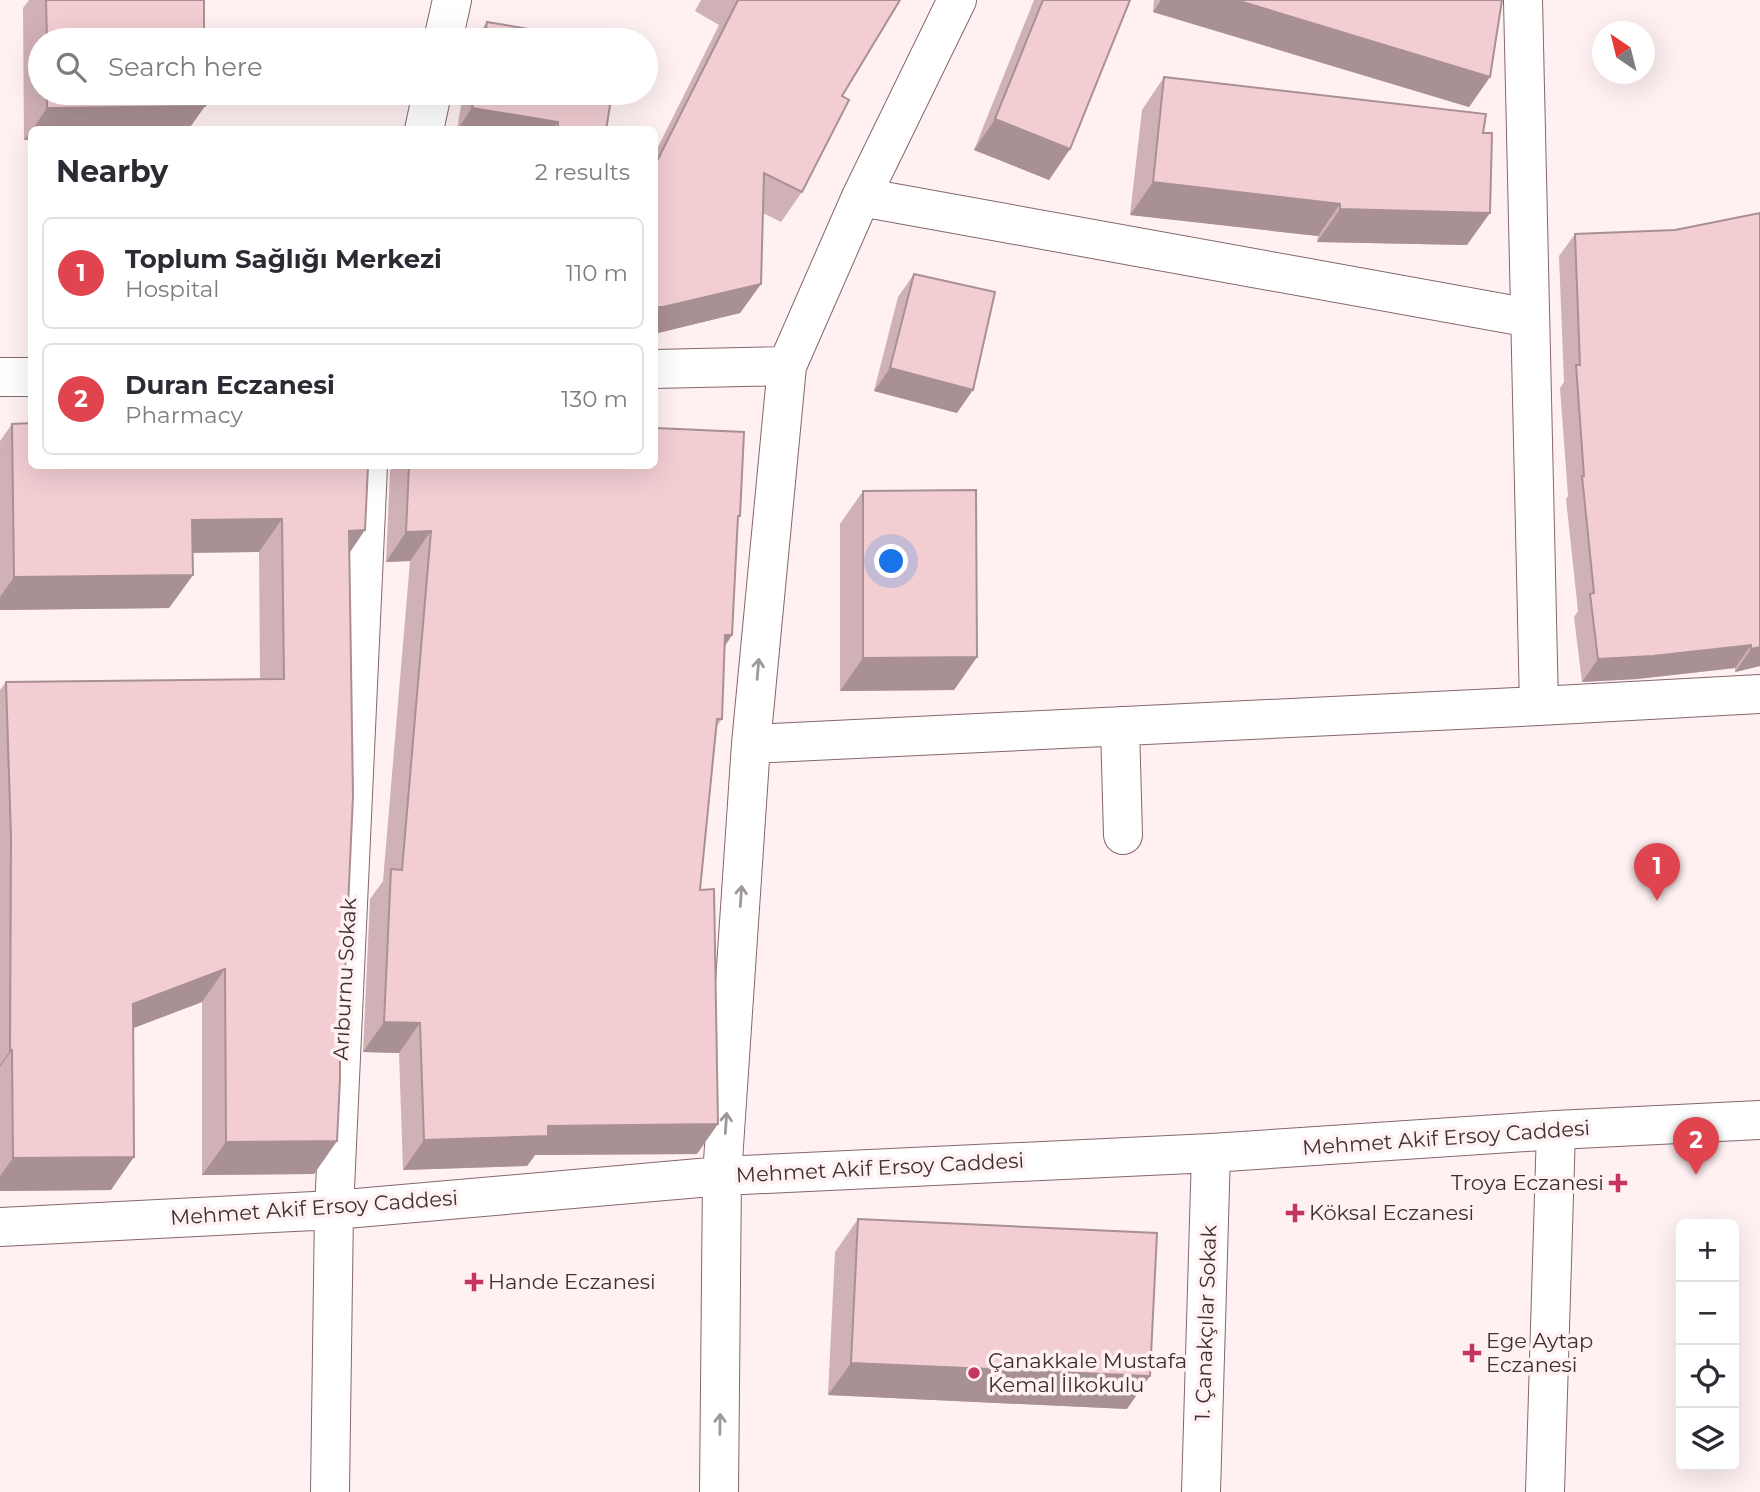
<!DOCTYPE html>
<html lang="en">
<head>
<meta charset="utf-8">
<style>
	:root { --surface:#fff; --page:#f2f2f3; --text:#2b2b33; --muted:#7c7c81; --line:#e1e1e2; --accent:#c4365f }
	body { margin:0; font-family:Montserrat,sans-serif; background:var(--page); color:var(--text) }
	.controls { position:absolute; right:21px; bottom:21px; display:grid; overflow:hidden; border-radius:10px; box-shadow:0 7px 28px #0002 }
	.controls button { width:63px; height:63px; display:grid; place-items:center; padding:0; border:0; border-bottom:2px solid var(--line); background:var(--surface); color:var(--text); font:35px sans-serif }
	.compass { position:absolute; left:1592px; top:21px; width:63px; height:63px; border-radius:50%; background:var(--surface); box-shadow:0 7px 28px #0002; rotate:325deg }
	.you { position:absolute; left:892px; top:562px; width:24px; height:24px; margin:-18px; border:5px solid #fff; border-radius:50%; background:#1a73e8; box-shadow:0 0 0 10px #1a73e833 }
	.badge { display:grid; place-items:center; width:46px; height:46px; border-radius:50%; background:var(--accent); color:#fff; font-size:23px; font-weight:700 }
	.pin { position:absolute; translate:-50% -58px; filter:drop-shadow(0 2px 4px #0008) }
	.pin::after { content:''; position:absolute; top:37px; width:24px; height:21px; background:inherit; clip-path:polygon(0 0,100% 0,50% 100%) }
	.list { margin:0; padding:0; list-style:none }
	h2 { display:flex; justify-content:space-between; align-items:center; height:91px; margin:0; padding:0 28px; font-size:30px }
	h2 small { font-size:23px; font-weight:400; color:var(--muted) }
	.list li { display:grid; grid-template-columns:46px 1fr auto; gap:21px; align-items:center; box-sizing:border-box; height:112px; margin:0 14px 14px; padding:0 14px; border:2px solid var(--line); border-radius:10px }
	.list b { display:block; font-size:26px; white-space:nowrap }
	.list p { margin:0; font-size:23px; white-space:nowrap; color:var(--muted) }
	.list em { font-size:23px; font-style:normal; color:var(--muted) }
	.icon { flex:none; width:38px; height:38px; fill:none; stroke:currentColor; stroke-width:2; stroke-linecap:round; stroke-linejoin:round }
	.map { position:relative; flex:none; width:1760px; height:1492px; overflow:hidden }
	.search { position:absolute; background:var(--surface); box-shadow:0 7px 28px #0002; left:28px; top:28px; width:630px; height:77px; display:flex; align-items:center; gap:18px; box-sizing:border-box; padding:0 24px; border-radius:38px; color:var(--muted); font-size:26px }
	.panel { position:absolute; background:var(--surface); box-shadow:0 7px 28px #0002; left:28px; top:126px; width:630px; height:343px; border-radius:10px }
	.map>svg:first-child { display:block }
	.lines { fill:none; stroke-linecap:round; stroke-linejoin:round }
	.minor-casing { stroke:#85666b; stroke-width:40 }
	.minor { stroke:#fff; stroke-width:38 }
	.wall { fill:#d0b1b5 }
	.shaded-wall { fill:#a99094 }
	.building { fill:#f2ced3; stroke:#a99094; stroke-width:2 }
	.oneway { stroke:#9e9898 }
	.poi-dot { fill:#c4365f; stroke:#fff0f2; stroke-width:2.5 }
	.labels { text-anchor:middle; stroke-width:7; stroke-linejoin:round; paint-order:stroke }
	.street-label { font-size:21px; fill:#3e3032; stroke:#fff0f2 }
	.poi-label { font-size:21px; fill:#3e3032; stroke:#fff0f2; text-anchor:start }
</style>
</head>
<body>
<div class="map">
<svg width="1760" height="1492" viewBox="0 0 1760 1492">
	<rect width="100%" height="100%" fill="#fff0f2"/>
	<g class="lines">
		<defs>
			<path id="minor" d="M1523,0L1539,706
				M443,40L452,0
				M424,130L432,93
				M861,197L1530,318
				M654,369L787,366
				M0,377H32
				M1120,726L1123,835
				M751,744L1539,706L1760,694
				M0,1227L334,1210L722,1176L1211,1153L1556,1130L1760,1120
				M330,1492L334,1210L368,466
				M719,1492L722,1176L751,744L787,366L861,197L957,0
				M1201,1492L1211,1153
				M1545,1492L1556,1130"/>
		</defs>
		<use href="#minor" class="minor-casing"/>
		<use href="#minor" class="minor"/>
	</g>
	<path class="wall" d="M29,0H204V40H40V93H205V106L188,130H32V140H24L23,8Z
		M701,0H900L842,96L802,192L781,222L763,213L761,284L740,313L654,334V155L719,25L695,11Z
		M1034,0H1130L1070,149L1049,180L974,150Z
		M1154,0H1502L1490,77L1469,107L1153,12Z
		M487,22L595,40H474Z
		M1164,77L1467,245L1317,242L1318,236L1130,215L1142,110Z
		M463,93H612L606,130H457Z
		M1575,234L1760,666L1735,672V668L1637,679L1582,682L1574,617L1578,611L1566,499L1568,496L1560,388L1564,382L1559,256Z
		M914,274L957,413L874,391L898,297Z
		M12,424L368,466L349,552L337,1141L314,1174L202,1175V1002L133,1028L111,1190L0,1191V690L6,682L260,679L259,552L193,553V575L169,608L0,610V441Z
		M656,428L737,520L732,635L725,646L722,719L717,726L700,890L697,1154L535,1155L527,1166L403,1170L399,1053L363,1052L370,899L383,881L410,561L386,562L390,471L393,466H654V430Z
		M863,491L977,657L954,690L840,691V524Z
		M858,1219L1127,1409L828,1395L835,1252Z"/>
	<path class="shaded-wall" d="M1161,0H1236L1490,77L1469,107L1153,12Z
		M205,106L188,130H32L47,108Z
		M472,108L558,122L553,130H457Z
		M995,119L1070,149L1049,180L974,150Z
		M32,130V140H24Z
		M1153,182L1340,204L1318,236L1130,215Z
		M1340,209L1490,213L1467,245L1317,242Z
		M761,284L740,313L654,334V307Z
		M890,368L973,390L957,413L874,391Z
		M282,519L259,552L169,553L192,520Z
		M365,530L342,564L349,531Z
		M431,531L410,561L386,562L406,532Z
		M193,575L169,608L0,610V597L14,577Z
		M725,635H732L712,665Z
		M1751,645L1735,668L1637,679L1582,682L1598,659Z
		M1760,647V666L1735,672L1751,649Z
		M977,657L954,690L840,691L863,658Z
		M225,969L202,1002L110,1037L133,1004Z
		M384,1022L420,1023L399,1053L363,1052Z
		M12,1050L0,1067V1065L10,1051Z
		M718,1124L697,1154L535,1155L527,1166L403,1170L424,1140L548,1126Z
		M337,1141L314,1174L202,1175L226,1142Z
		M134,1157L111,1190L0,1191V1176L13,1158Z
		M851,1363L1150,1376L1127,1409L828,1395Z"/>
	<path class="building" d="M46,0H204V40H47Z
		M738,0H900L842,96L849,100L802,192L764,173L761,284L663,307H654V167Z
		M1043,0H1130L1070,149L995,119Z
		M1236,0H1502L1490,77Z
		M487,22L595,40H484Z
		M1164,77L1486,114L1483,133H1492L1490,213L1340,209V204L1153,182Z
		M47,93H205V106L47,108Z
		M475,93H612L606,130H558V122L472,108Z
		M1760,213V647L1751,649V645L1653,656L1598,659L1590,594L1594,593L1582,476H1584L1576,365H1580L1575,234L1675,230Z
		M914,274L995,292L973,390L890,368Z
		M32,423V466H368L365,530L349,531L353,796L343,1018H340V1079L337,1141L226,1142L225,969L133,1004L134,1157L13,1158L12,1050L10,1051L11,837L6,682L284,679L282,519L192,520L193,575L14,577L12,424Z
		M656,428L744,432L740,516H738L732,635H725L722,719H717L700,890L714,889L718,1124L548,1126V1136L424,1140L420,1023L384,1022L391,869L402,870L431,531L406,532L409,466H654V436Z
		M976,490L977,657L863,658V491Z
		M858,1219L1157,1233L1150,1376L851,1363Z"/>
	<defs><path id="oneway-shaft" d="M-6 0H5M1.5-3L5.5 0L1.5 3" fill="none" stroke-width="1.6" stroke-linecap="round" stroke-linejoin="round" transform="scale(1.75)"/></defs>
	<g class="oneway">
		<use href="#oneway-shaft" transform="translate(758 669) rotate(-85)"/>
		<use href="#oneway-shaft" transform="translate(741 896) rotate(-86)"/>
		<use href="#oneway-shaft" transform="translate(726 1123) rotate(-86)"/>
		<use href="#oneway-shaft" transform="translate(720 1424) rotate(-89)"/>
	</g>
	<g class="poi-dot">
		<path d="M1614.5 1172.5h7v7h7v7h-7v7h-7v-7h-7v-7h7z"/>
		<path d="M1291.5 1202.5h7v7h7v7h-7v7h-7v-7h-7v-7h7z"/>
		<path d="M470.5 1271.5h7v7h7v7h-7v7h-7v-7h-7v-7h7z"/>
		<path d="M1468.5 1342.5h7v7h7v7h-7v7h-7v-7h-7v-7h7z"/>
		<circle cx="974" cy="1373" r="7"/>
	</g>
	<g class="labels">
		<g class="street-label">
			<text transform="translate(345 979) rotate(-87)" y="7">Arıburnu Sokak</text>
			<text transform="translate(1446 1138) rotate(-4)" y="7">Mehmet Akif Ersoy Caddesi</text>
			<text transform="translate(880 1168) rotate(-3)" y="7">Mehmet Akif Ersoy Caddesi</text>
			<text transform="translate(314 1208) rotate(-4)" y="7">Mehmet Akif Ersoy Caddesi</text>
			<text transform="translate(1206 1323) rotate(-88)" y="7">1. Çanakçılar Sokak</text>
		</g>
		<g class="poi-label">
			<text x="1604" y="1190" text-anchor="end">Troya Eczanesi</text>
			<text x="1309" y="1220">Köksal Eczanesi</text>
			<text x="488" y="1289">Hande Eczanesi</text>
			<text x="1486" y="1348">Ege Aytap<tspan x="1486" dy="24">Eczanesi</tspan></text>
			<text x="988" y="1368">Çanakkale Mustafa<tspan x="988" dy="24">Kemal İlkokulu</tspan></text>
		</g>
	</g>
</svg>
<div class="controls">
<button>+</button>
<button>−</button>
<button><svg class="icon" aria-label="locate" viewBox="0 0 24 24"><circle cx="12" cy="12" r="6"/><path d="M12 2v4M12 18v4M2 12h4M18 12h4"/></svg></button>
<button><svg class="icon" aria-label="layers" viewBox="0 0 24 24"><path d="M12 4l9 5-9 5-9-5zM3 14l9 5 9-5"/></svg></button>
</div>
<svg class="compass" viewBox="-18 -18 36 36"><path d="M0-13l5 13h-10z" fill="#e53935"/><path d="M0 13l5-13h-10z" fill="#7c7c81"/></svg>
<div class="you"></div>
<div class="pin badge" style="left:1657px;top:901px;background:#e0444e">1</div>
<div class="pin badge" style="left:1696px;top:1175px;background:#e0444e">2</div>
<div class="search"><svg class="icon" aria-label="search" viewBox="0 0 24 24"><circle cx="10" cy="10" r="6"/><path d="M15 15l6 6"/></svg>Search here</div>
<section class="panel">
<h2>Nearby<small>2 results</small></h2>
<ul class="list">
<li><span class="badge" style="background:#e0444e">1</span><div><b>Toplum Sağlığı Merkezi</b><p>Hospital</p></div><em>110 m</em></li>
<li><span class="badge" style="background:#e0444e">2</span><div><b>Duran Eczanesi</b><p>Pharmacy</p></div><em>130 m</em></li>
</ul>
</section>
</div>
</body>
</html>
